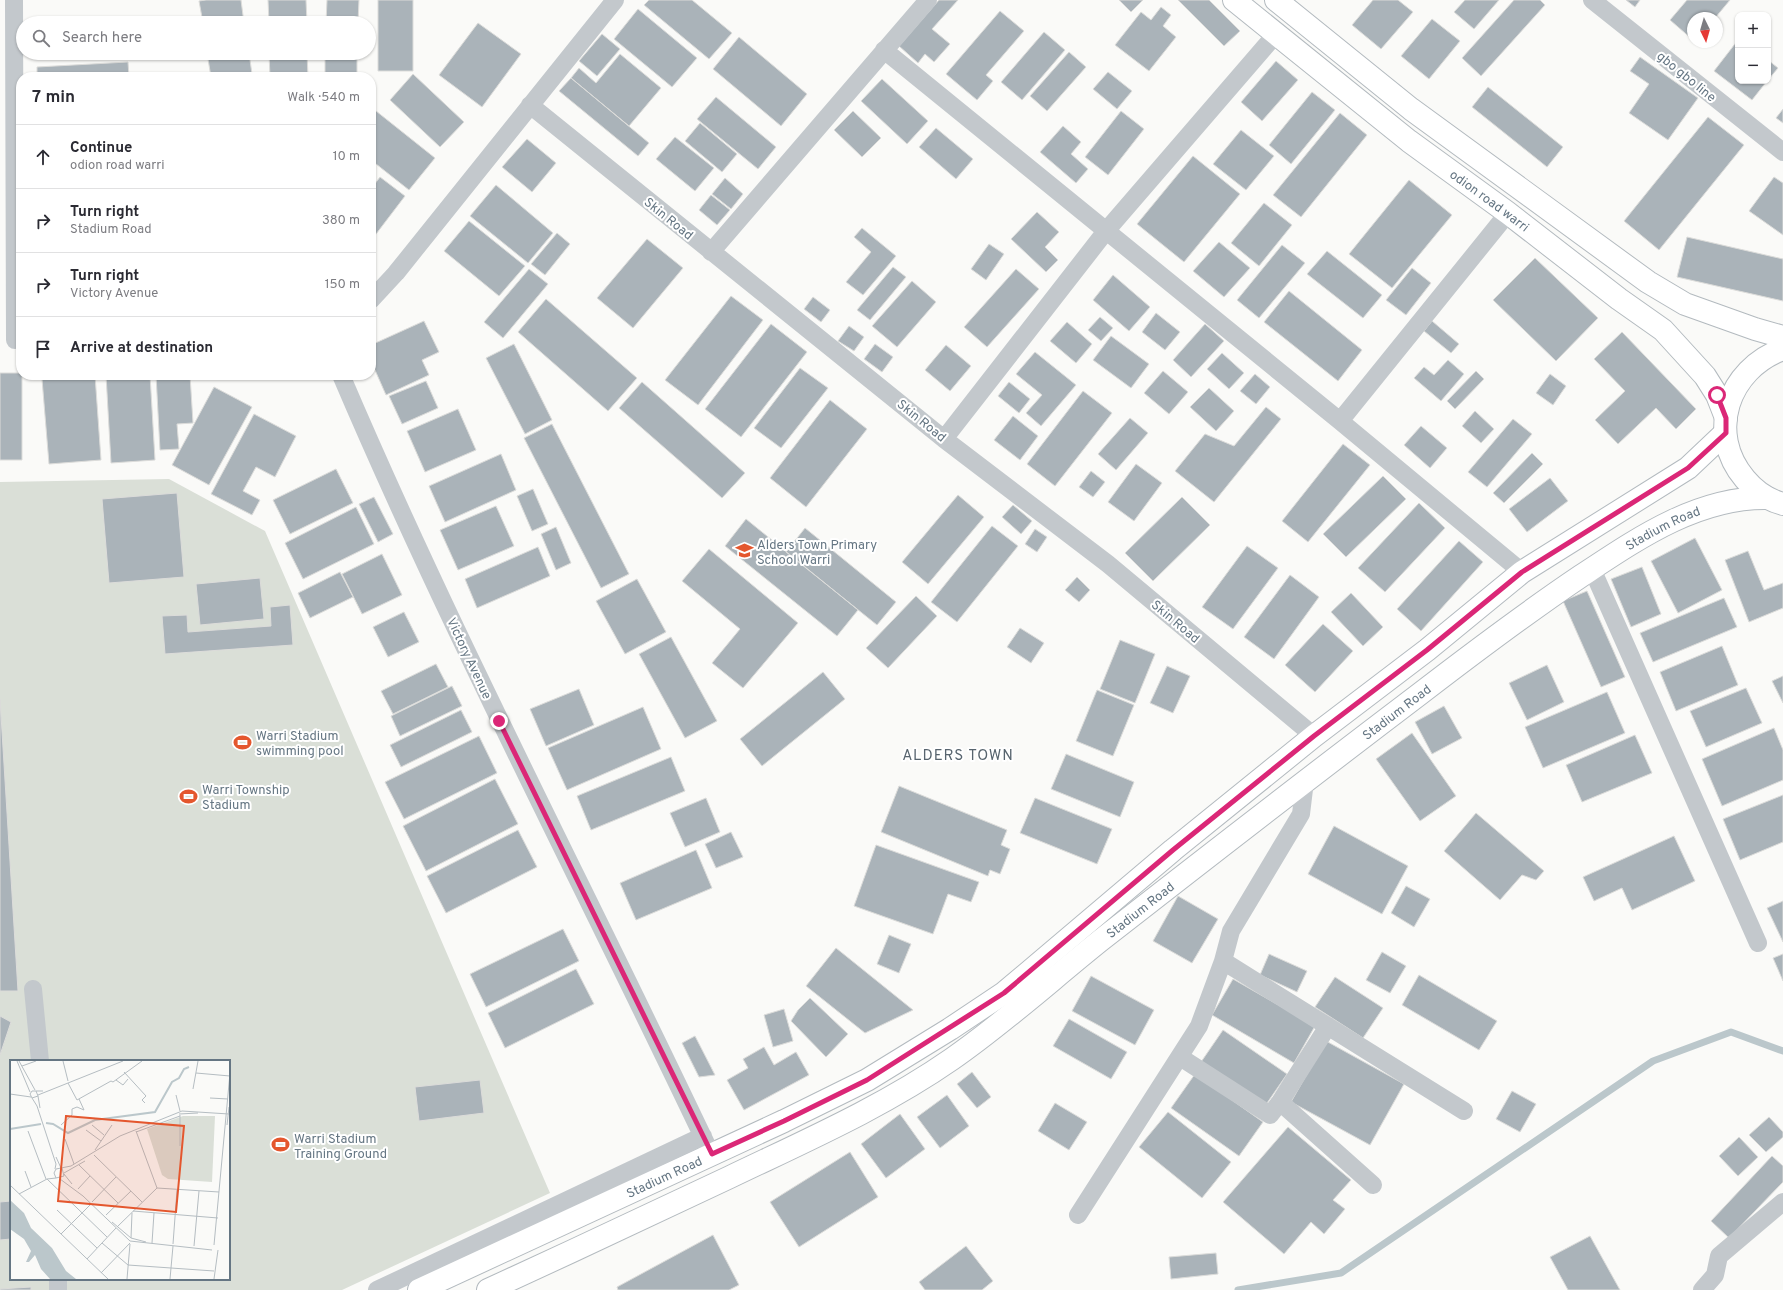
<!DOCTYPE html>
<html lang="en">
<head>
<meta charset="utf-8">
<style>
	:root { --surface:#fff; --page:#f7f7f7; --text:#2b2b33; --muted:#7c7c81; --line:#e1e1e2 }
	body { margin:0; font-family:Overpass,sans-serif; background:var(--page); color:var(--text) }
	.controls { position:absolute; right:12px; top:12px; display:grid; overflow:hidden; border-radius:8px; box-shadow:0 1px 3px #0004 }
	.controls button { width:36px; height:36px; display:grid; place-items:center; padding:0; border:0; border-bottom:1px solid var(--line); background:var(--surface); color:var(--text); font:20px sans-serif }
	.compass { position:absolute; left:1687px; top:12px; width:36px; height:36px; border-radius:50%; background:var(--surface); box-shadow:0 1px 3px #0004; rotate:175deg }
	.stop { position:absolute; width:12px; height:12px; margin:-9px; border:3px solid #db2777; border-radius:50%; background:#fff }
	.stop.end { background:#db2777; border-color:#fff; box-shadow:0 1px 4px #0008 }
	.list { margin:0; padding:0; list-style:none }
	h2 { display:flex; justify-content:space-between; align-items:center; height:52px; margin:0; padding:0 16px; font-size:17px }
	h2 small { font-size:13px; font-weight:400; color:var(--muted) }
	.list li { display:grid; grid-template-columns:26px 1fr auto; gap:12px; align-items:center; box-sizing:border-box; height:64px; padding:0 16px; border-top:1px solid var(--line) }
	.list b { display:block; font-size:15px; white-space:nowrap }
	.list p { margin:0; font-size:13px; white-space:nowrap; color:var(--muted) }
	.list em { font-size:13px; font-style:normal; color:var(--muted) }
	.icon { flex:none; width:22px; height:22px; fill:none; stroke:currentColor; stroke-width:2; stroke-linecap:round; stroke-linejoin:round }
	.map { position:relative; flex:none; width:1783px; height:1290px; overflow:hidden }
	.search { position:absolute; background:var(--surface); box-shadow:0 1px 3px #0004; left:16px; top:16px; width:360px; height:44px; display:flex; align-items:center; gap:10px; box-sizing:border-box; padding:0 14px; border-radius:22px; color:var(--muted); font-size:15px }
	.panel { position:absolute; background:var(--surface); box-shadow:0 1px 3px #0004; left:16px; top:72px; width:360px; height:308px; border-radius:16px }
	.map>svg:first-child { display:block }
	.green { fill:#dadfd7; fill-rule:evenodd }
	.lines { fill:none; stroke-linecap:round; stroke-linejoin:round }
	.stream { stroke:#bbc7cb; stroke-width:7 }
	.building { fill:#aab3b9; stroke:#dcdcda }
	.secondary-casing { stroke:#b3babf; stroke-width:24 }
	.minor { stroke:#c3c8cc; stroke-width:18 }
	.secondary { stroke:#fff; stroke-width:22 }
	.route { stroke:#db2777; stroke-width:5 }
	.labels { text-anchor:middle; stroke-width:4; stroke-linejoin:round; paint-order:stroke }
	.street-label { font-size:13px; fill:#657683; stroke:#fff }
	.poi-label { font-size:13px; fill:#657683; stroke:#fff; text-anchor:start }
	.quarter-label { font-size:15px; letter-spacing:1px; fill:#57646e; stroke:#fff }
	.inset-river { fill:none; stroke:#bbc7cb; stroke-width:2 }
	.inset-road { fill:none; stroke:#b5bdc2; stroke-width:1 }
	.view { fill:#e4572e; fill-opacity:0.15; stroke:#e4572e; stroke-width:2 }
	.inset-edge { fill:none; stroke:#657683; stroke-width:2 }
</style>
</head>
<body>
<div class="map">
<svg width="1783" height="1290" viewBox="0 0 1783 1290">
	<rect width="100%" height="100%" fill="#fafaf8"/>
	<path class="green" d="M169,479L265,531L550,1193L342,1290H0V482ZM11,1061H229V1279H11Z"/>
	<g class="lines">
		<path class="stream" d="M1238,1290L1341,1273L1653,1061L1731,1032L1783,1051"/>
	</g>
	<path class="building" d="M206,0H241L244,23H203L199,1Z
		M268,0H306L307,23H269Z
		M327,0H359L358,23H326Z
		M378,0H413V71H378Z
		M649,0H692L732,33L709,59L644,5Z
		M939,0H958L932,29L950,44L934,62L925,54L918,63L899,46Z
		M1119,0H1143L1131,12Z
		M1178,0H1209L1240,31L1224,46Z
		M1373,0H1398L1413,12L1381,49L1352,25Z
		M1465,0H1499L1474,29L1454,12Z
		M1514,0H1540L1545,5L1481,76L1462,58Z
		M1626,0H1640L1635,7Z
		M1687,0H1730L1715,18H1693V40L1670,20Z
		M1161,7L1171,15L1163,26L1176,37L1149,71L1115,45L1141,12L1151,20Z
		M638,9L697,58L672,87L614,39Z
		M1000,11L1024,31L986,75L993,81L977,100L946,74Z
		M1432,19L1460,41L1429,79L1401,56Z
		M478,23L521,54L482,107L439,75Z
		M1044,32L1065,50L1022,100L1001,82Z
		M602,34L620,49L597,76L579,61Z
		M739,37L807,94L781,126L713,69Z
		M1738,40V81H1767L1752,100L1714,71Z
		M1069,52L1086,67L1047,111L1030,96Z
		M207,53H249L252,74L234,77H211Z
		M269,53H307L308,77H270Z
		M325,53H357V75L325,74Z
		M620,54L661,88L629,126L571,78L579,68L596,83Z
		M1640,57L1698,98L1668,140L1629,113L1649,84L1630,71Z
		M1768,60L1778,68L1768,80Z
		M1276,61L1298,80L1262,121L1241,102Z
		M128,62L129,77H37V67Z
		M1108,72L1132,91L1117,109L1093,89Z
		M413,74L464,122L440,147L390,100Z
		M571,78L649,143L638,156L559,91Z
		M882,79L928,121L907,144L861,101Z
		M1488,87L1563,147L1547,167L1472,107Z
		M1312,92L1335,110L1291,164L1269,145Z
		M716,97L776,147L758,169L697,119Z
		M371,107L435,158L409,190L371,160Z
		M1783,109V123L1776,118Z
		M853,111L881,138L862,157L834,130Z
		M1121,111L1144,129L1108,175L1085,157Z
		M1340,113L1367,135L1301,217L1273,195Z
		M1708,117L1744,145L1659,250L1624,221Z
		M700,123L737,154L722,172L685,141Z
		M1063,126L1081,142L1071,154L1088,169L1076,183L1040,152Z
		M936,128L973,159L956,179L919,147Z
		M1241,130L1274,156L1246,190L1213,164Z
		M675,137L714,168L695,191L656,159Z
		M527,139L556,163L532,192L502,167Z
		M1193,156L1240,194L1184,262L1137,224Z
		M380,177L405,196L373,238L371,236V189Z
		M1774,177L1783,183V235L1749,211Z
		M725,178L743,194L731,209L712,194Z
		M1409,180L1452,215L1392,288L1349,254Z
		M496,185L553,233L528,263L470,216Z
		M711,195L730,210L717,225L699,210Z
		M1264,203L1292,225L1259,266L1231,243Z
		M1037,212L1059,232L1045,247L1058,260L1046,272L1011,239Z
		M469,221L525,266L499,296L444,251Z
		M862,228L896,256L863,295L846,282L871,252L854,237Z
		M557,233L570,244L545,275L531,264Z
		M1687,237L1783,259V301L1677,277Z
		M647,239L683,268L633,328L597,298Z
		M1219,242L1250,268L1224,297L1193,271Z
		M989,244L1004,254L986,280L971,269Z
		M1282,245L1305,263L1259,318L1237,300Z
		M1327,251L1382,295L1363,318L1307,274Z
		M1535,258L1598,318L1556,361L1493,300Z
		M893,267L906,277L870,320L857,310Z
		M1412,268L1431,283L1406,315L1386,300Z
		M529,269L548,284L503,338L484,322Z
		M1016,269L1039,289L987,347L964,327Z
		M1113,275L1150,307L1129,331L1093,300Z
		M912,281L936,302L897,347L872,326Z
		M1289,291L1362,350L1338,381L1264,322Z
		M731,296L763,320L698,405L665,380Z
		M813,297L830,310L821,322L804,309Z
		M546,299L637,378L608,411L518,332Z
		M1156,313L1180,332L1165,350L1142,332Z
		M1100,317L1113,328L1101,341L1088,330Z
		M424,321L439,352L422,360L429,375L386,395L371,361V345Z
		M1432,321L1459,344L1451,353L1424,331Z
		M1067,322L1092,344L1076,363L1050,341Z
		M771,324L807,352L741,437L705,409Z
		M1205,324L1224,341L1191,377L1173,360Z
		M849,326L864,337L854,351L838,341Z
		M1622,332L1696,409L1676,429L1656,408L1618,444L1595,420L1625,391L1594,359Z
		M1111,336L1149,364L1131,388L1093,360Z
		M514,344L552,420L525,434L486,358Z
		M875,344L893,357L882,372L864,359Z
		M946,345L971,366L950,391L925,370Z
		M1035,352L1076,385L1041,426L1026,413L1042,395L1016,374Z
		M1222,353L1244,373L1229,389L1207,369Z
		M1448,360L1464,374L1441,401L1414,378L1424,367L1434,375Z
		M800,368L828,388L781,448L754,428Z
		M1163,371L1188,392L1169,414L1144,393Z
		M1476,371L1484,379L1455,409L1447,401Z
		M0,373H21L22,375V460H0Z
		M1255,374L1270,387L1256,404L1240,391Z
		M1550,374L1566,386L1553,405L1536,393Z
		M95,375L101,460L49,464L42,379Z
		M106,375H150L155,460L111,463Z
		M156,375H190L193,423L177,424L179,449L160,450Z
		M426,381L438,408L402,424L389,396Z
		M642,382L745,473L722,498L619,408Z
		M1009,382L1030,399L1019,413L998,396Z
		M214,387L252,407L209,485L172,465Z
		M1209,388L1234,411L1216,431L1190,407Z
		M1083,391L1112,413L1055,486L1027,464Z
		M830,400L867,429L806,507L770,478Z
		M1266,407L1281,419L1214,502L1175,471L1205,434L1234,446Z
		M458,409L476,450L425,472L407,431Z
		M1475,411L1494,429L1481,443L1462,426Z
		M254,414L296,436L275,477L256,467L243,491L260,500L252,515L211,494Z
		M1013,416L1038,436L1020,460L994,440Z
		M1130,418L1148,433L1116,470L1098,454Z
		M1513,419L1532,434L1487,487L1468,472Z
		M552,424L629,574L601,588L524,438Z
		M1421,426L1447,448L1430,468L1404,445Z
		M1343,444L1370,465L1308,542L1282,521Z
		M1532,453L1543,464L1504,503L1493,493Z
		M501,454L516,490L445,522L429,486Z
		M1136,464L1162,483L1134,521L1108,502Z
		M336,469L353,503L290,534L273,500Z
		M1091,471L1105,482L1093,497L1079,487Z
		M1383,476L1406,499L1346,557L1323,534Z
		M1550,478L1568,501L1527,532L1509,509Z
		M533,489L548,524L532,531L517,496Z
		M177,493L184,577L109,583L102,499Z
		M958,495L984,517L928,584L902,562Z
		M374,497L393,534L378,542L359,504Z
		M1182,497L1210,525L1153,581L1125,553Z
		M1419,503L1445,528L1385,592L1358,568Z
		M1013,505L1032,521L1021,534L1002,517Z
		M496,506L514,546L458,570L440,530Z
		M356,507L374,544L303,579L285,543Z
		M746,519L858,610L837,636L725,546Z
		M992,526L1018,546L957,622L931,602Z
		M556,527L571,563L556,570L541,534Z
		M805,528L896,602L877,625L786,552Z
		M1035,529L1047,537L1037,552L1025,544Z
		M1695,538L1722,590L1678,613L1651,561Z
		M1459,541L1483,562L1421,631L1397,609Z
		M1247,546L1278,568L1233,629L1202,607Z
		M538,547L550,576L477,608L465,579Z
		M709,549L798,623L743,688L712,663L740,629L682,581Z
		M1748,551L1764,590L1783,583V608L1749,622L1725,560Z
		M382,554L402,595L362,614L342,574Z
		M1642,567L1661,614L1631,627L1611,579Z
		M340,572L353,597L310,618L298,593Z
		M1290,575L1319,597L1274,659L1244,637Z
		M1077,577L1090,590L1079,602L1065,590Z
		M260,578L264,619L200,625L196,584Z
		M637,579L666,632L625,654L596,601Z
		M1587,591L1625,677L1601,687L1563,601Z
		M1351,593L1383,627L1363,646L1331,612Z
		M916,596L937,616L888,668L866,648Z
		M1724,598L1737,627L1653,662L1640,633Z
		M290,605L293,645L165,654L162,616L187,615L188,632L271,626L270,607Z
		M404,612L419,642L388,657L373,627Z
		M1323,624L1353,651L1315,692L1285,665Z
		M1020,628L1044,643L1031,663L1007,647Z
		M671,637L717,721L685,738L639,654Z
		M1120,640L1155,654L1135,703L1100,689Z
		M1722,646L1738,685L1676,711L1660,672Z
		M436,664L448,687L393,714L381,691Z
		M1547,665L1564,702L1527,720L1509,683Z
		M1167,666L1190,676L1173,713L1150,703Z
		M823,672L845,699L762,766L740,739Z
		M1783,676V703L1772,681Z
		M452,686L462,706L400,736L391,716Z
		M1746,688L1762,723L1706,747L1690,711Z
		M579,689L594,725L546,746L530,709Z
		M1097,690L1134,705L1113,756L1076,741Z
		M1607,692L1625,733L1543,768L1525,727Z
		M0,699L18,991H0Z
		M1444,706L1462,738L1432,754L1415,722Z
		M643,707L661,749L567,790L548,748Z
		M461,710L472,732L401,767L390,745Z
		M1774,728L1783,750V780L1722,806L1702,759Z
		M1412,733L1456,796L1420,821L1376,759Z
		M1635,735L1652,773L1582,802L1566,765Z
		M479,736L497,773L404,819L385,782Z
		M1066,754L1134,782L1120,817L1051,789Z
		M671,757L685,791L591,830L577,796Z
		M495,779L518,824L426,871L403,826Z
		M899,786L1007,830L1001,845L1010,849L1000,874L990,870L988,876L881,832Z
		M1783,795V842L1740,860L1723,819Z
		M706,798L720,832L685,847L670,813Z
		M1035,798L1112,829L1097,864L1020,833Z
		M1476,813L1544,871L1536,880L1522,875L1500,900L1444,851Z
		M1334,826L1408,866L1382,914L1308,874Z
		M518,830L537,867L446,913L427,876Z
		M731,832L743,857L716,868L705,844Z
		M1674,836L1695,881L1632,910L1622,888L1594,901L1583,877Z
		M876,845L979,882L971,902L948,894L933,934L854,906Z
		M696,850L712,888L636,920L620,883Z
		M1406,886L1430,899L1414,927L1391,913Z
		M1178,896L1218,919L1192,963L1153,941Z
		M1783,901V942L1767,908Z
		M563,929L579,961L486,1007L470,974Z
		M889,935L911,944L899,973L877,964Z
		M836,948L913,1010L865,1033L806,986Z
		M1382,952L1406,966L1390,993L1366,980Z
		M1269,954L1307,971L1297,992L1260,975Z
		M1783,954V981L1773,958Z
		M576,969L594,1004L505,1048L488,1013Z
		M1419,975L1497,1021L1479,1050L1402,1005Z
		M1091,976L1154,1010L1135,1045L1072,1011Z
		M1335,977L1383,1008L1363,1038L1315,1007Z
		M1233,979L1315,1026L1294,1063L1212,1015Z
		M810,998L848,1034L826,1057L791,1021L798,1010Z
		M784,1009L793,1041L773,1047L764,1015Z
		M0,1016L11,1022L0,1055Z
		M1069,1019L1127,1052L1111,1079L1053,1046Z
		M1223,1030L1287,1074L1265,1106L1201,1062Z
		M695,1036L715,1075L699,1077L682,1043Z
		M1326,1041L1404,1084L1370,1145L1291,1102Z
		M764,1047L774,1065L796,1052L809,1075L744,1110L727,1080L748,1068L743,1059Z
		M972,1072L991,1097L977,1108L957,1084Z
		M1195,1074L1263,1122L1239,1156L1171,1108Z
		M480,1080L484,1113L419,1121L415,1087Z
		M1512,1091L1536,1104L1520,1132L1496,1119Z
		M947,1095L969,1126L940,1148L917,1117Z
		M1055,1103L1087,1122L1069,1150L1038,1131Z
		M1168,1112L1231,1162L1202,1198L1139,1147Z
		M900,1114L925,1149L886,1178L861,1144Z
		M1769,1117L1783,1132V1137L1766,1152L1749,1135Z
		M1288,1127L1351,1180L1333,1200L1345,1209L1324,1234L1311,1222L1284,1254L1223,1202Z
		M1739,1137L1758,1157L1738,1176L1719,1156Z
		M850,1152L878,1197L799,1247L770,1202Z
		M1772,1156L1783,1166V1182L1729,1238L1711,1221Z
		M11,1201V1239L0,1240V1202Z
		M713,1235L739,1285L729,1290H618L617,1287Z
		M1590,1236L1620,1290H1568L1550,1257Z
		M966,1246L993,1281L982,1290H925L919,1282Z
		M1216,1253L1218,1274L1171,1279L1169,1257Z
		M31,1287V1290H0V1289Z"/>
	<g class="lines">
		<defs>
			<g id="secondary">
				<path id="s1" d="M1234,0L1409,141L1508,213L1619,299L1663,330L1705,376L1717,395L1726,418"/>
				<path d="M1276,0L1411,109L1648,282L1685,304L1755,329L1783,337"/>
				<path d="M1783,349C1728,369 1706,433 1745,479C1755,491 1768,500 1783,504"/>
				<path id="s2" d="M419,1290L784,1121L867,1080L950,1029L1004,993L1173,850L1314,736L1427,650L1522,572L1688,468L1725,433"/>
				<path id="s3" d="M488,1290C569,1253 649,1215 730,1177C805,1141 883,1107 952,1059C1004,1023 1051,980 1101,940C1207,857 1313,775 1421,693C1473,653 1526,613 1581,576C1637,539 1697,497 1767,498"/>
			</g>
		</defs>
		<use href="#secondary" class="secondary-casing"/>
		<path class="minor" d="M14,0L15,340
			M1592,0L1783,152
			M884,50L1340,421L1522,572
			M530,105L944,439L1108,564L1314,736
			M711,252L928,0
			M371,300L396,273L615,0
			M341,375C454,640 588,894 711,1154
			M1340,421L1508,213
			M944,439L1106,231L1276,34
			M1592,569L1758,943
			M1223,961L1464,1111
			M33,989L40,1061
			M1180,1057L1270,1115L1280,1102L1373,1185
			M1280,1102L1328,1026
			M1078,1215L1199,1026L1223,961L1231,931L1301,814L1305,781
			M58,1279V1290
			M377,1290L703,1136
			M1702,1290L1715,1275L1719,1256L1783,1202"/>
		<use href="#secondary" class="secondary"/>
	</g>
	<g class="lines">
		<path class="route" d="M499,721L712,1154L784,1121L867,1080L1004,993L1173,850L1314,736L1427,650L1522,572L1688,468L1726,433V418L1717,395"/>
	</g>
	<defs>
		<symbol id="school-bare" viewBox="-9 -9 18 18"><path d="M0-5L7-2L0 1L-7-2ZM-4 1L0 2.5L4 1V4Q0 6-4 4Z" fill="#e4572e" stroke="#fff" stroke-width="2.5" paint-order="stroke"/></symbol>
		<symbol id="stadium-bare" viewBox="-9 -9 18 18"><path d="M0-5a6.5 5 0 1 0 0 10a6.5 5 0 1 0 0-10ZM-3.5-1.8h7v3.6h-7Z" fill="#e4572e" stroke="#fff" stroke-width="2.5" paint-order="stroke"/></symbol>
	</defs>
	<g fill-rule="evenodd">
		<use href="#school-bare" x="732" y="538" width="25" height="25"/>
		<use href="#stadium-bare" x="230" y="730" width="25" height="25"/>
		<use href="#stadium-bare" x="176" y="784" width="25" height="25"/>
		<use href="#stadium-bare" x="268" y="1132" width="25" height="25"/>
	</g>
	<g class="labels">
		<g class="street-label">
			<text transform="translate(1687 76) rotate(39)" y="5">gbo gbo line</text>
			<text dy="5" stroke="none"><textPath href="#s1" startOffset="325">odion road warri</textPath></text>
			<text transform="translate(669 218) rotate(39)" y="5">Skin Road</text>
			<text transform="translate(922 420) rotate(39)" y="5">Skin Road</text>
			<text dy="5" stroke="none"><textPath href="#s3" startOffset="1407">Stadium Road</textPath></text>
			<text transform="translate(1176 621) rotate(40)" y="5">Skin Road</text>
			<text transform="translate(470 658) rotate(65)" y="5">Victory Avenue</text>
			<text dy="5" stroke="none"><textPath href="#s3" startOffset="1083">Stadium Road</textPath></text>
			<text dy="5" stroke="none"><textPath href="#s3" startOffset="759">Stadium Road</textPath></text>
			<text dy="5" stroke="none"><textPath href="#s2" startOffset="270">Stadium Road</textPath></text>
		</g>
		<g class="poi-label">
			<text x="757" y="549">Alders Town Primary<tspan x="757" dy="15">School Warri</tspan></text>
			<text x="256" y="740">Warri Stadium<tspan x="256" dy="15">swimming pool</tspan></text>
			<text x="202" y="794">Warri Township<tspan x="202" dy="15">Stadium</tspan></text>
			<text x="294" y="1143">Warri Stadium<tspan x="294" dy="15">Training Ground</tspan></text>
		</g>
		<g class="quarter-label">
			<text x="958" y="760">ALDERS TOWN</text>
		</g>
	</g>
	<g transform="translate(10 1060)">
		<rect width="220" height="220" fill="#fafaf8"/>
		<path d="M173,56H205L202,122L158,119L152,115L137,69Z" fill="#dadfd7"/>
		<path d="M0,140L14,153L21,168L42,188L56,211L66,219H40L31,209L25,195L19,202H16L21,191L14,179L0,169Z" fill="#bbc7cb"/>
		<path class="inset-river" d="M36,63L43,64L58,73L85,60L145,52L162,22L169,18L174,9L179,7M0,69L31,64"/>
		<path class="inset-road" d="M7,1L20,32M9,1L25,30M53,1L58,21M12,6L26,1M114,12L136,36L132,40L135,43M186,13L220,16M106,20L113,25L118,19M58,23L67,40L101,21L103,22L132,1M183,29L188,1M26,31L28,36L22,38L20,34L22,31H33M0,34L21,37M28,35L113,1M166,35L170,51M28,36L30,48M22,38L27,46L46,104L45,109M200,38L218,39M169,54L188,53M51,65L62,55V49L67,47L74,50L69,39M82,65L94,75M217,65L219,47M76,70L91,81M18,71L36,119M126,71L147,128M126,72L170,56M55,79L64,104M170,86V55M85,90L102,65M84,95L132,142M46,97L51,108M69,105L108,143M52,108L54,116L46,118L44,113L46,109L61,106L110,76L172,51L219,54M15,111L21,127M54,113L75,101M54,114L62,124M37,119L97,177M50,119L73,136L120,181L202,190M0,125L98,219M68,129L80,116M9,134L37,119L46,118M82,142L106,117M47,150L87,188M123,151L208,158M96,155L121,131M102,162L121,178L136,182M107,167L147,128L209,132M51,174L81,144M121,178L122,153M92,183L118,205L204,211M142,183L144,153M163,184L167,130M204,185L220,13M184,186L189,131M77,199L106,168M91,213L120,183M117,219L120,184M160,219L163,186M204,219L208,190"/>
		<path class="view" d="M56,56L174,66L166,152L48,141Z"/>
		<rect width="220" height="220" class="inset-edge"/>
	</g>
</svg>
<div class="controls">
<button>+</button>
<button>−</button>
</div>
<svg class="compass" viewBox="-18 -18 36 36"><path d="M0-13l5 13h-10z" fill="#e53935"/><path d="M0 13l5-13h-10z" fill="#7c7c81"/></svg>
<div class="stop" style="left:1717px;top:395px"></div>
<div class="stop end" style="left:499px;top:721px"></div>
<div class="search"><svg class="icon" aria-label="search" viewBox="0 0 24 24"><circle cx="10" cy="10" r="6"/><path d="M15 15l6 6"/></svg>Search here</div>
<section class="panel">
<h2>7 min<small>Walk · 540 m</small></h2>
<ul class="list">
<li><svg class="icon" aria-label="ahead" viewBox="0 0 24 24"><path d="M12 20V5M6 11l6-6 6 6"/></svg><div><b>Continue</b><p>odion road warri</p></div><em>10 m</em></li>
<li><svg class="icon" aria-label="right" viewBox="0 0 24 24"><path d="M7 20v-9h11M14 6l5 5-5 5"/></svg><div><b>Turn right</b><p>Stadium Road</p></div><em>380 m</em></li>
<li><svg class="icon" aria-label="right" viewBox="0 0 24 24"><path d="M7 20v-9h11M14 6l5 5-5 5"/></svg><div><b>Turn right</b><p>Victory Avenue</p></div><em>150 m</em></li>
<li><svg class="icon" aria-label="arrive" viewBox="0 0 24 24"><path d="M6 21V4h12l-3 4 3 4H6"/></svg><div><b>Arrive at destination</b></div></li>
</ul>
</section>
</div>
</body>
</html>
